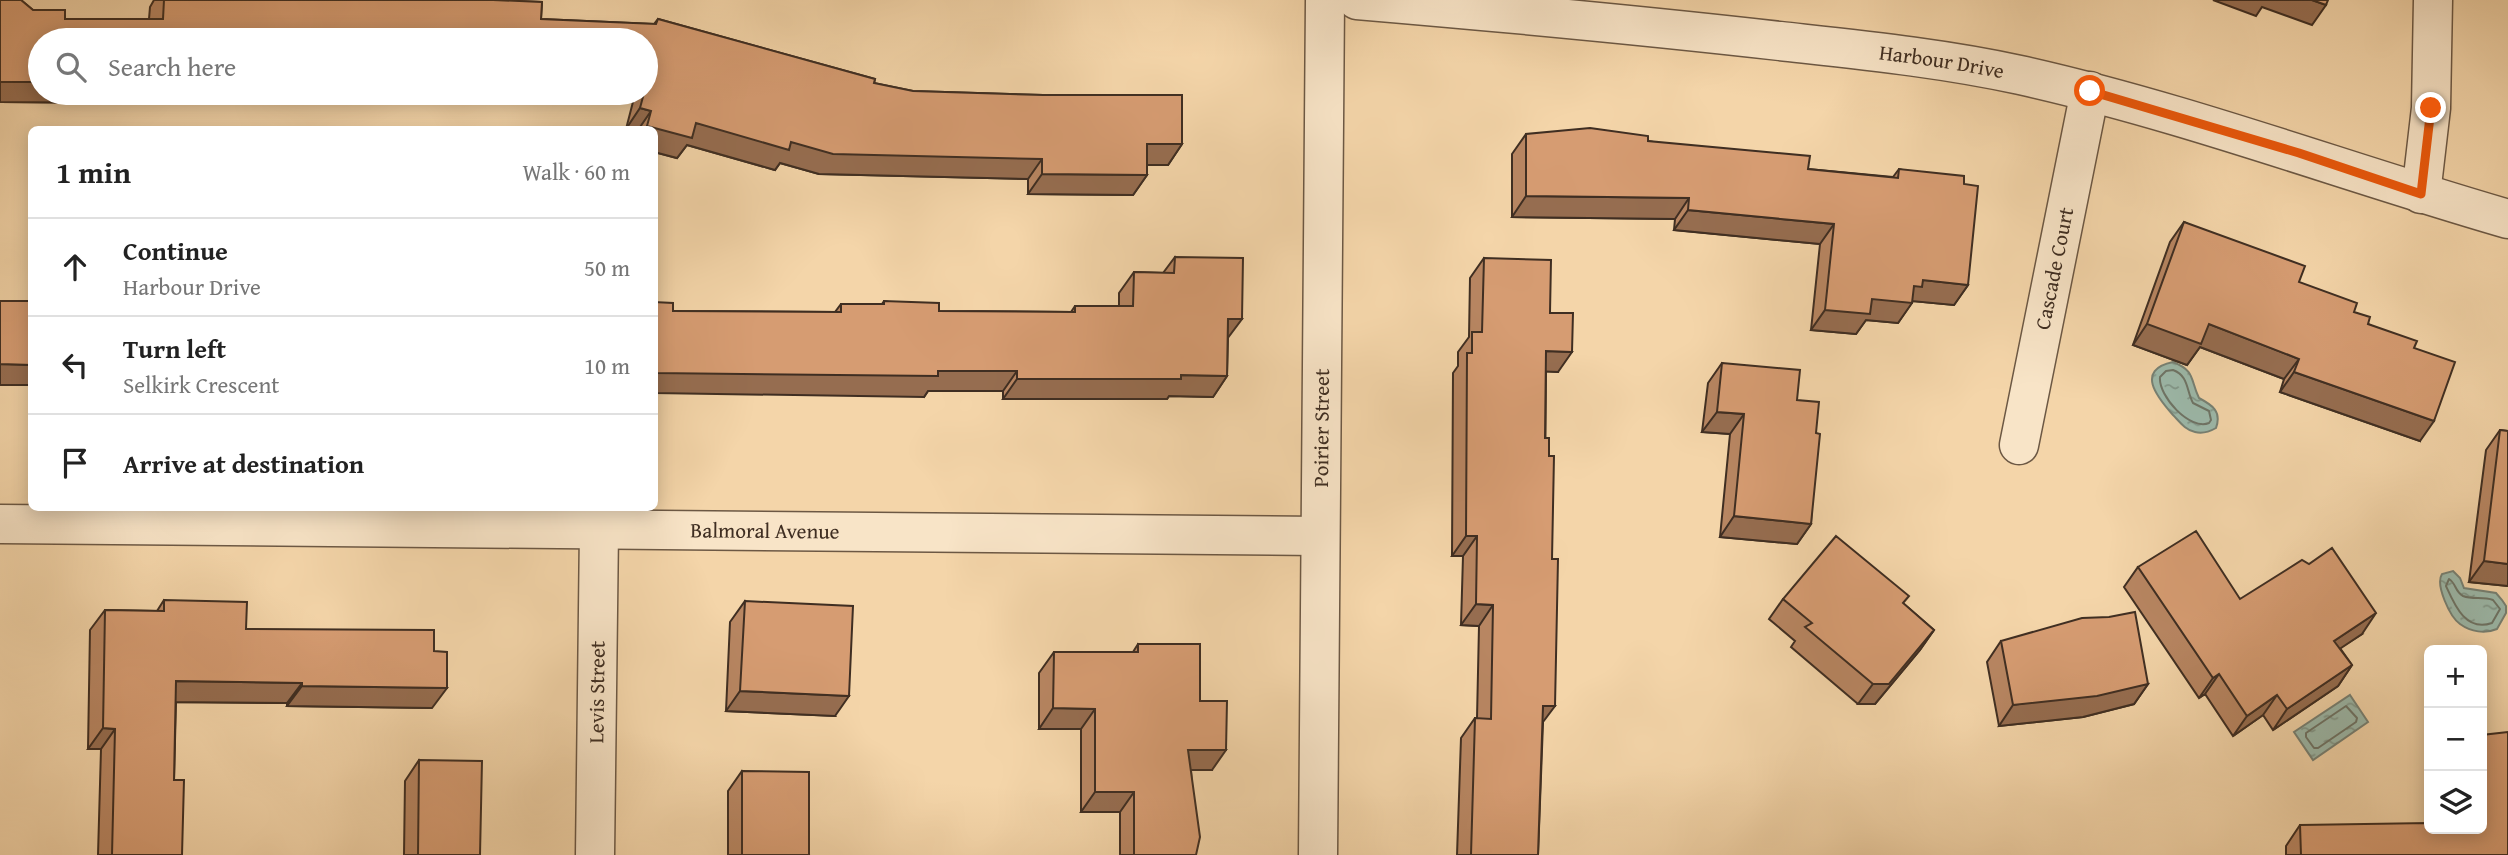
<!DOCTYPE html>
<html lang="en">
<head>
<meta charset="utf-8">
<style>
	:root { --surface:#fff; --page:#f2f2f2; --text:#222; --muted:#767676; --line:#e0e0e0 }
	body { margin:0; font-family:"Gentium Book Plus",serif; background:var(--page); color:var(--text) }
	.controls { position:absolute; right:21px; bottom:21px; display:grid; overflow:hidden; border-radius:10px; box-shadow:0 4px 18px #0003 }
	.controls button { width:63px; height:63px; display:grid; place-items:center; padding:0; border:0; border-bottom:2px solid var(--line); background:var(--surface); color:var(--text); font:35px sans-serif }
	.stop { position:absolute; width:21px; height:21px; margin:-16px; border:5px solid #ea580c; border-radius:50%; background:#fff }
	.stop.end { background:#ea580c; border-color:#fff; box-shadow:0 2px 7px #0008 }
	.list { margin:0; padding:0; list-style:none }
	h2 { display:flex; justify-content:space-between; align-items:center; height:91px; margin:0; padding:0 28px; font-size:30px }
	h2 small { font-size:23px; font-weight:400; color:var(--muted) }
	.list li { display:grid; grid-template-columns:46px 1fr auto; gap:21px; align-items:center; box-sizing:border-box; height:98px; padding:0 28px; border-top:2px solid var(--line) }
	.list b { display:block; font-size:26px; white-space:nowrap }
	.list p { margin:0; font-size:23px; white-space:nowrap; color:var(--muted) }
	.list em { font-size:23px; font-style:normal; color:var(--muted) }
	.icon { flex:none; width:38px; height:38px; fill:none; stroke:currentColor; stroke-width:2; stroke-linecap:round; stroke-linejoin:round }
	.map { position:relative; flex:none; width:2508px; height:855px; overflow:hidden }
	.search { position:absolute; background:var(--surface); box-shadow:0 4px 18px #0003; left:28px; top:28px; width:630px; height:77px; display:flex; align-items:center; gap:18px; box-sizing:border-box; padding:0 24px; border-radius:38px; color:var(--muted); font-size:26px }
	.panel { position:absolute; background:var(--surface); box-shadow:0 4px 18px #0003; left:28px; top:126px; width:630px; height:385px; border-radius:10px }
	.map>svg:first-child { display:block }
	.water { fill:url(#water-ripples); stroke:#778174; stroke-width:2 }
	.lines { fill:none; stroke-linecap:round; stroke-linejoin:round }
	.shore { stroke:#6e7466; stroke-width:2 }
	.minor-casing { stroke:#6c5844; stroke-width:41 }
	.minor { stroke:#f8e4c7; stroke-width:38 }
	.wall { fill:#b88662; stroke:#3f2e22; stroke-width:2 }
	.shaded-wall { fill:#966d50; stroke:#3f2e22; stroke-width:2 }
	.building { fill:#d69c72; stroke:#3f2e22; stroke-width:2 }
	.route { stroke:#ea580c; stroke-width:9 }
	.labels { text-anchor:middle; stroke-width:5; stroke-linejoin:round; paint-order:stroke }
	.street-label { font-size:21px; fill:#3f2e22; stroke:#f8e4c7 }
</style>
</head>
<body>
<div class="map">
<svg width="2508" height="855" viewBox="0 0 2508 855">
	<defs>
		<pattern id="water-ripples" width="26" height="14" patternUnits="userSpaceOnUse" patternTransform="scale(1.75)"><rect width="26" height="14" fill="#9cb9aa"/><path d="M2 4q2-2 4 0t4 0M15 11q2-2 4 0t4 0" fill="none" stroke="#81978a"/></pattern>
	</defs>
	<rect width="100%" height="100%" fill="#f4d5a9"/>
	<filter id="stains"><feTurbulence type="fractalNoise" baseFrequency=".00286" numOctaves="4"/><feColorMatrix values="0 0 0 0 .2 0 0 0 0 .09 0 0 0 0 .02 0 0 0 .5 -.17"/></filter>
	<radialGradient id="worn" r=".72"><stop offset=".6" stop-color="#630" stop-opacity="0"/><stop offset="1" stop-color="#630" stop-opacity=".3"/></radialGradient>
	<path class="water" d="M2173,362C2196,371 2190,380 2199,398C2212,405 2222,411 2216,428C2209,432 2202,434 2195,432C2185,430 2179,421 2173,415C2157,397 2135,370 2173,362Z
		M2453,571L2460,578L2464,588L2496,593L2502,600L2506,606V613L2497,629C2485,634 2471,632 2460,624C2450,617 2435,585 2442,574Z
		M2350,695L2368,722L2313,760L2294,732Z"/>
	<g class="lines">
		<path class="shore" d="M2173,370C2189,376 2186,390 2193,403L2209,411L2211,420L2209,423C2190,431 2158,396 2160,377L2166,371Z
			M2449,579C2456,583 2455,592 2463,596C2473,600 2483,596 2493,600L2500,609L2492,623C2466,632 2455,606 2446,586Z
			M2346,706L2357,718L2356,722L2318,748H2314L2306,737V733Z"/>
		<defs>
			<g id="minor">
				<path id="s1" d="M1357,0C1498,12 1639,25 1780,41C1861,50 1942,58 2020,75C2186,112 2345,172 2508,219"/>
				<path d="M2421,194L2431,108L2433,0"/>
				<path id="s2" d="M2019,445L2090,91"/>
				<path id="s3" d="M0,524L1319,536"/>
				<path id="s4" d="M595,855L599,529"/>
				<path id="s5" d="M1318,855L1325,0"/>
			</g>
		</defs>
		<use href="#minor" class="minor-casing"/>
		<use href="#minor" class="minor"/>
	</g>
	<path class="wall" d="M0,0H21L33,10H65V19H149L150,7L154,0H493L542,2L541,19L654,24L658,19L875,79L874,83L913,91L1043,95H1182V144L1168,165H1147V175L1133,195L1028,194V179L819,174L780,163L775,170L687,145L677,158L654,152V130L626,129L634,98L502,93H646V40H40V93H136L129,103L0,102Z
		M1526,134L1648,141L1808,169L1893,177L1899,169L1964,184L1968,285L1954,305L1913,301L1898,323L1866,320L1856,334L1811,330L1820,244L1674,230L1675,219L1512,217V154Z
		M2184,222L2354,312L2368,324L2414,348L2420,441L2280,392L2284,379L2200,347L2187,365L2133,345L2170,242Z
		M1175,257L1228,338L1227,376L1213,397L1169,396L1167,399H1003V391H928L924,397L673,311L835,312L841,304H882L884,301L939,311L1071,312L1075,306H1119V293L1134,272L1163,273Z
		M1484,258L1550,313L1558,372L1546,371L1543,723L1538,855H1457L1461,738L1475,718H1477L1479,626L1461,625L1463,556H1452L1453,373L1458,366V352L1469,337L1470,278Z
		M1722,363L1797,400L1816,433L1811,524L1797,544L1720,537L1730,434L1702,432L1708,383Z
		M2500,430L2508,431V586L2469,582L2486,450Z
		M2138,567L2240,599L2362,634L2340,648L2352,665L2338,686L2273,730L2263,715L2233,736L2205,694L2199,698L2124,587Z
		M1783,599L1904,604L1934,630L1920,650L1875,704H1858L1791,647L1795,641L1769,619Z
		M164,600L246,629L432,708L287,706V703L176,702L174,780L182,855H98L101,749H88L90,630L105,610L157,611Z
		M745,601L835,716L726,711L730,622Z
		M2001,641L2148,684L2134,704L2083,717L1999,726L1987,662Z
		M1138,644L1200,701L1212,770H1191L1196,855H1120V812H1081V729H1039V673L1054,652H1133Z
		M419,760L480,855H404L405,781Z
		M742,771L809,855H728V791Z
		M2300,825L2482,829L2508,855H2286V846Z"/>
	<path class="shaded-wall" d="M2213,0H2312L2326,5L2312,25L2262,7L2256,16Z
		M0,82H40V93H136L129,103L0,102Z
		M502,93H638L634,98Z
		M640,108L651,111L638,130L626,129Z
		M696,123L791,142L1042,159L1028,179L819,174L780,163L775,170L687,145L677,158L654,152V130H645L647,126Z
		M1147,144H1182L1168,165H1133Z
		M1042,174L1147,175L1133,195L1028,194Z
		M1526,196L1689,198L1675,219L1512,217Z
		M1688,210L1834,224L1820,244L1674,230Z
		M1923,280L1968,285L1954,305L1912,301V303L1898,323L1866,320L1856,334L1811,330L1825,310L1872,299L1914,286Z
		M1228,319H1242L1227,339Z
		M2147,324H2209L2299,359L2284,379L2200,347L2187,365L2133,345Z
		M1546,351L1572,352L1558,372L1532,371Z
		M0,364L32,365V385H0Z
		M938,371H1017L1003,391H928L924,397L654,393V373Z
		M2294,372L2434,421L2420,441L2280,392Z
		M1181,375L1227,376L1213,397L1169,396L1167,399H1003L1017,379Z
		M1717,412L1744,414L1730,434L1702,432Z
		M1734,516L1811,524L1797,544L1720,537Z
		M1466,536H1477L1463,556H1452Z
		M2484,561L2508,564V586L2469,582Z
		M1476,604L1493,605L1479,626L1461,625Z
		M2376,613L2362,634L2320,662L2334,641Z
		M1934,630L1920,650L1875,704H1858L1873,684Z
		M2352,665L2338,686L2273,730L2287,709Z
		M2219,674L2205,694L2199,698L2213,678Z
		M176,681L302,683L287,703L162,702Z
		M2148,684L2134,704L2083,717L1999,726L2013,705Z
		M302,686L447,688L432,708L287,706Z
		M740,691L849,696L835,716L726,711Z
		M2277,695L2263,715L2233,736L2247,716Z
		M1543,706H1555L1540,726Z
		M1053,708L1095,709L1081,729H1039Z
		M103,728L115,729L101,749H88Z
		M1188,750H1226L1212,770H1174Z
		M1095,792H1134L1120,812H1081Z"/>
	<path class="building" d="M0,0H21L33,10H65V19H163L164,0H493L542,2L541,19L656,24L658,19L875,79L874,83L913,91L1043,95H1182V144H1147V175L1042,174V159L833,154L791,142L789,150L696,123L692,138L647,126L651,111L640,108L644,93H646V87L648,78H646V40H40V82H0Z
		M2312,0H2328L2326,5Z
		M1590,128L1648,136V141L1810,156L1808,169L1898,178L1899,169L1964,176V184L1978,186L1968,285L1923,280L1922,287L1914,286L1912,303L1872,299L1870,314L1825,310L1834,224L1688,210L1689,198L1526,196V134Z
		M2184,222L2305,266L2299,282L2357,303L2354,312L2370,317L2368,324L2417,341L2414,348L2455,362L2434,421L2294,372L2299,359L2209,324L2201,344L2147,324Z
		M1175,257L1243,258L1242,319H1228L1227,376L1181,375V379H1017V371H938V376L654,373V302L673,303V311L841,312V304H884V301L939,303V311L1075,312V306H1133L1134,272L1174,273Z
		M1484,258L1551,260L1550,313H1573L1572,352L1546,351L1545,438H1549V456H1554L1552,559H1558L1555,706H1543L1538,855H1471L1475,718L1491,719L1493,605L1476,604L1477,536H1466L1467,353H1472V332H1482Z
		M0,301H32V365L0,364Z
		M1722,363L1800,370L1797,400L1819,402L1816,433L1820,434L1811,524L1734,516L1744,414L1717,412Z
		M2500,430L2508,431V564L2484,561Z
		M2196,531L2240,599L2302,560L2309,564L2332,548L2376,613L2334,641L2352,665L2287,709L2277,695L2247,716L2219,674L2213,678L2138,567Z
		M1836,536L1909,596L1903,603L1934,630L1889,684H1873L1805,627L1812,623L1783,599Z
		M164,600L247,602L246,629L434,630V651L447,652V688L302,686V683L176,681L174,780H184L182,855H112L115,729L103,728L105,610L164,611Z
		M745,601L853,606L849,696L740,691Z
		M2135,612L2148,684L2097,696L2013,705L2001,641L2082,618L2109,617Z
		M1138,644H1200V701H1227L1226,750H1188L1200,837L1196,855H1134V792H1095V709L1053,708L1054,652H1138Z
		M2508,732V855H2301L2300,825L2429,823V829H2482V735Z
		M419,760L482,761L480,855H418Z
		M742,771L809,772V855H742Z"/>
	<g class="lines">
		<path class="route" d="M2090,91L2299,153L2421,194L2431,108"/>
	</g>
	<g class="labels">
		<g class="street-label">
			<text dy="7" stroke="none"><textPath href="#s1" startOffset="588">Harbour Drive</textPath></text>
			<text dy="7" stroke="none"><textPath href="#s2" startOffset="180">Cascade Court</textPath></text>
			<text dy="7" stroke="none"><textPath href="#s5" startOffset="427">Poirier Street</textPath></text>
			<text dy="7" stroke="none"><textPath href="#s3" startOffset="765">Balmoral Avenue</textPath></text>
			<text dy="7" stroke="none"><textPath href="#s4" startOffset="163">Levis Street</textPath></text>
		</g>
	</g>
	<rect width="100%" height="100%" filter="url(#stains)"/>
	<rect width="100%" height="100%" fill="url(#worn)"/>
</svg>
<div class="controls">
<button>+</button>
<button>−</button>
<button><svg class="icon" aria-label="layers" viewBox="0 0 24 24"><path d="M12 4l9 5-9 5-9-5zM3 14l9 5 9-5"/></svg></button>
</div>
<div class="stop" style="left:2090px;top:91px"></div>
<div class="stop end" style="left:2431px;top:108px"></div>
<div class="search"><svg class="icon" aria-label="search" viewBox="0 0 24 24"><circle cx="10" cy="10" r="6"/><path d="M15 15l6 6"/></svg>Search here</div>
<section class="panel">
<h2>1 min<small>Walk · 60 m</small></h2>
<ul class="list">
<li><svg class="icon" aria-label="ahead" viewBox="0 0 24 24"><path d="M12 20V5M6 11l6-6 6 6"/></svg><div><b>Continue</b><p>Harbour Drive</p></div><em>50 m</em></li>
<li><svg class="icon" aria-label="left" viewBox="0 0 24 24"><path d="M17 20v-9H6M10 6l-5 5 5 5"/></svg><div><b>Turn left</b><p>Selkirk Crescent</p></div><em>10 m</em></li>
<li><svg class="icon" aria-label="arrive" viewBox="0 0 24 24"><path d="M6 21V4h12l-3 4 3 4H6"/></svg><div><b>Arrive at destination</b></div></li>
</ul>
</section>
</div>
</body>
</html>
